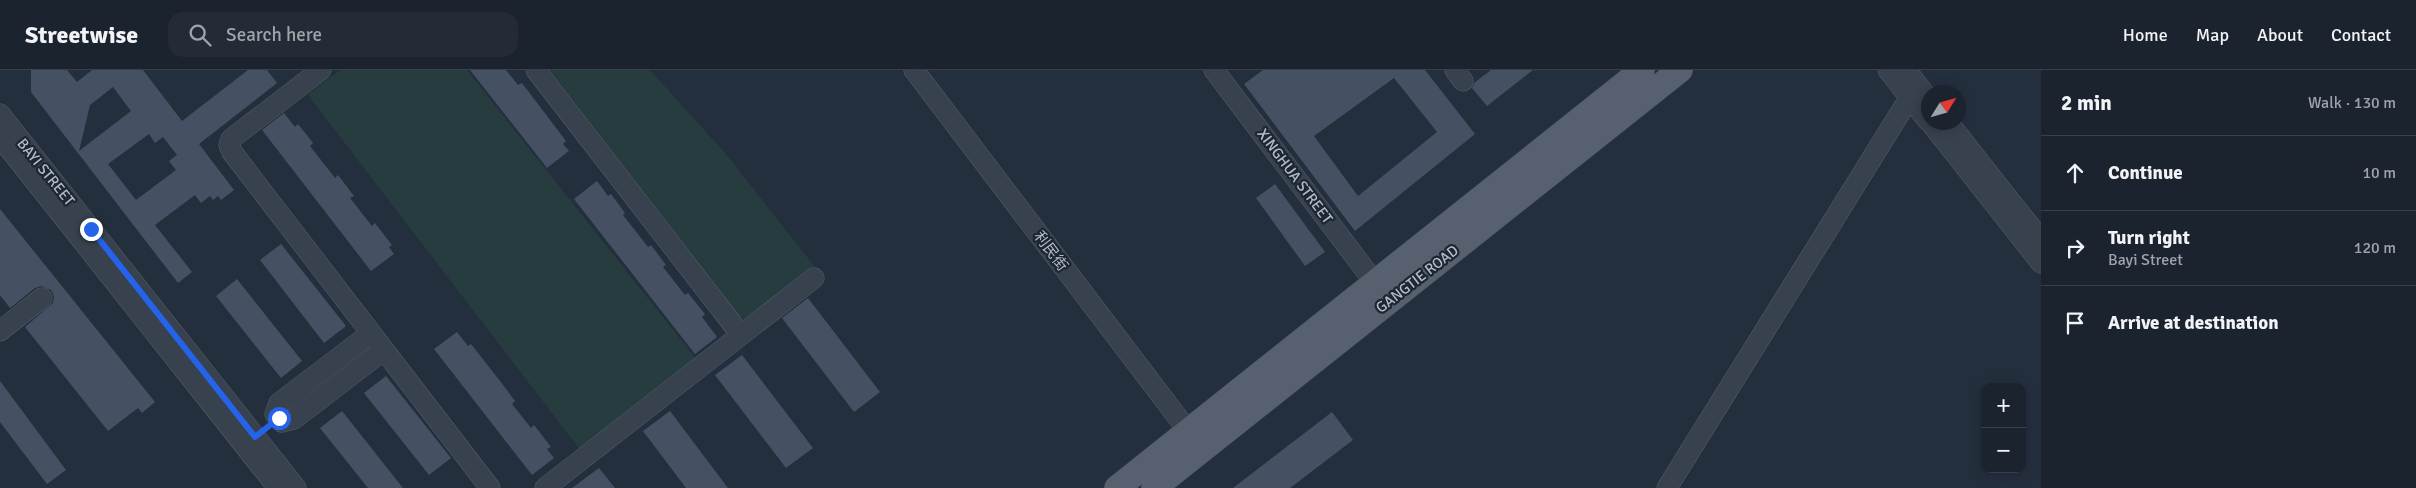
<!DOCTYPE html>
<html lang="en">
<head>
<meta charset="utf-8">
<style>
	:root { --surface:#1b232e; --page:#242b36; --text:#f1f3f6; --muted:#a0a4aa; --line:#39404a }
	body { margin:0; font-family:Signika,"Noto Sans SC",sans-serif; background:var(--page); color:var(--text) }
	.controls { position:absolute; right:15px; bottom:15px; display:grid; overflow:hidden; border-radius:10px; box-shadow:0 2px 12px #0003 }
	.controls button { width:45px; height:45px; display:grid; place-items:center; padding:0; border:0; border-bottom:1px solid var(--line); background:var(--surface); color:var(--text); font:25px sans-serif }
	.compass { position:absolute; left:1921px; top:15px; width:45px; height:45px; border-radius:50%; background:var(--surface); box-shadow:0 2px 12px #0003; rotate:53deg }
	.stop { position:absolute; width:15px; height:15px; margin:-11px; border:4px solid #2563eb; border-radius:50%; background:#fff }
	.stop.end { background:#2563eb; border-color:#fff; box-shadow:0 1px 5px #0008 }
	.list { margin:0; padding:0; list-style:none }
	h2 { display:flex; justify-content:space-between; align-items:center; height:65px; margin:0; padding:0 20px; font-size:21px }
	h2 small { font-size:16px; font-weight:400; color:var(--muted) }
	.list li { display:grid; grid-template-columns:32px 1fr auto; gap:15px; align-items:center; box-sizing:border-box; height:75px; padding:0 20px; border-top:1px solid var(--line) }
	.list b { display:block; font-size:19px; white-space:nowrap }
	.list p { margin:0; font-size:16px; white-space:nowrap; color:var(--muted) }
	.list em { font-size:16px; font-style:normal; color:var(--muted) }
	.icon { flex:none; width:28px; height:28px; fill:none; stroke:currentColor; stroke-width:2; stroke-linecap:round; stroke-linejoin:round }
	.map { position:relative; flex:none; width:2041px; height:418px; overflow:hidden }
	header { display:flex; align-items:center; gap:30px; box-sizing:border-box; height:70px; padding:0 25px; background:var(--surface); border-bottom:1px solid var(--line) }
	header strong { font-size:24px }
	nav { display:flex; gap:28px; margin-inline-start:auto; font-size:18px }
	.search { width:350px; height:45px; background:var(--page); display:flex; align-items:center; gap:12px; box-sizing:border-box; padding:0 18px; border-radius:15px; color:var(--muted); font-size:19px }
	main { display:flex }
	aside { flex:1; background:var(--surface) }
	.map>svg:first-child { display:block }
	.green { fill:#263c3f }
	.building { fill:#455162; fill-rule:evenodd }
	.lines { fill:none; stroke-linecap:round; stroke-linejoin:round }
	.minor-casing { stroke:#565f6c; stroke-width:21 }
	.major-casing { stroke:#414a57; stroke-width:26 }
	.minor { stroke:#38414e; stroke-width:20 }
	.major { stroke:#56606e; stroke-width:25 }
	.route { stroke:#2563eb; stroke-width:6 }
	.labels { text-anchor:middle; stroke-width:4.5; stroke-linejoin:round; paint-order:stroke }
	.street-label { font-size:15px; fill:#b4bcc9; stroke:#1d2633 }
</style>
</head>
<body>
<header>
<strong>Streetwise</strong>
<div class="search"><svg class="icon" aria-label="search" viewBox="0 0 24 24"><circle cx="10" cy="10" r="6"/><path d="M15 15l6 6"/></svg>Search here</div>
<nav><a>Home</a><a>Map</a><a>About</a><a>Contact</a></nav>
</header>
<main>
<div class="map">
<svg width="2041" height="418" viewBox="0 0 2041 418">
	<rect width="100%" height="100%" fill="#242f3e"/>
	<path class="green" d="M340,0H467L697,290L581,381L308,25Z
		M550,0H650L726,84L815,197L750,246L746,248L740,247Z"/>
	<path class="building" d="M31,0H67L77,12L92,0H143L182,51L248,0H267L277,13L199,74L234,120L221,130L218,126L213,130L210,126L201,133L195,125L155,155L192,202L178,213L31,22ZM113,17L131,41L79,81L90,35ZM149,64L155,73L163,67L177,85L169,91L176,100L136,130L108,94Z
		M470,0H506L518,15L522,13L566,71L563,74L569,81L547,98Z
		M1263,0H1425L1475,64L1355,161L1244,14ZM1394,8L1437,62L1358,126L1314,66Z
		M1491,0H1533L1487,36L1472,18L1474,13Z
		M284,43L295,57L298,54L313,73L310,76L335,108L338,105L354,126L350,128L372,156L375,153L392,175L389,177L394,184L371,201L262,60Z
		M597,111L608,126L611,124L625,143L623,145L648,177L651,175L666,195L663,197L685,225L688,223L705,244L702,247L717,267L695,284L574,129Z
		M1275,114L1325,182L1305,196L1256,128Z
		M0,139L155,332L142,343L138,338L108,361L25,257L53,233L54,226L51,220L41,216L35,218L10,238L0,225Z
		M281,174L346,256L324,273L260,190Z
		M237,209L302,291L281,308L216,226Z
		M808,228L880,322L854,342L782,248Z
		M457,262L468,276L471,274L500,311L515,331L512,334L531,358L534,355L551,377L547,379L554,388L532,405L434,279Z
		M742,285L813,378L786,398L715,305Z
		M386,306L451,388L429,405L364,323Z
		M0,311L66,400L47,414L0,352Z
		M342,341L403,418H368L320,358Z
		M670,341L728,418H686L643,361Z
		M1332,342L1353,370L1290,418H1233Z
		M599,398L615,418H572Z"/>
	<g class="lines">
		<defs>
			<path id="minor" d="M321,0L231,69L229,75L232,82L490,418
				M536,0L741,265
				M914,0L1188,361
				M1214,0L1375,213
				M1455,0L1463,11
				M1888,0L1928,51
				M1906,0L1928,28
				M0,44L296,418
				M1930,52L2041,193
				M1948,52L2041,170
				M0,67L278,418
				M0,261L42,228
				M371,263L279,333L275,344L282,352L294,349L384,280
				M545,418L814,208
				M1667,418L1910,27"/>
			<path id="major" d="M1117,418L1642,0
				M1154,418L1680,0"/>
		</defs>
		<use href="#minor" class="minor-casing"/>
		<use href="#major" class="major-casing"/>
		<use href="#minor" class="minor"/>
		<use href="#major" class="major"/>
	</g>
	<g class="lines">
		<path class="route" d="M91,159L255,367L279,348"/>
	</g>
	<g class="labels">
		<g class="street-label">
			<text transform="translate(46 102) rotate(51)" y="5">BAYI STREET</text>
			<text transform="translate(1295 106) rotate(53)" y="5">XINGHUA STREET</text>
			<text transform="translate(1051 181) rotate(53)" y="5">利民街</text>
			<text transform="translate(1417 209) rotate(-38)" y="5">GANGTIE ROAD</text>
		</g>
	</g>
</svg>
<div class="controls">
<button>+</button>
<button>−</button>
</div>
<svg class="compass" viewBox="-18 -18 36 36"><path d="M0-13l5 13h-10z" fill="#e53935"/><path d="M0 13l5-13h-10z" fill="#a0a4aa"/></svg>
<div class="stop" style="left:279px;top:348px"></div>
<div class="stop end" style="left:91px;top:159px"></div>
</div>
<aside>
<h2>2 min<small>Walk · 130 m</small></h2>
<ul class="list">
<li><svg class="icon" aria-label="ahead" viewBox="0 0 24 24"><path d="M12 20V5M6 11l6-6 6 6"/></svg><div><b>Continue</b></div><em>10 m</em></li>
<li><svg class="icon" aria-label="right" viewBox="0 0 24 24"><path d="M7 20v-9h11M14 6l5 5-5 5"/></svg><div><b>Turn right</b><p>Bayi Street</p></div><em>120 m</em></li>
<li><svg class="icon" aria-label="arrive" viewBox="0 0 24 24"><path d="M6 21V4h12l-3 4 3 4H6"/></svg><div><b>Arrive at destination</b></div></li>
</ul>
</aside>
</main>
</body>
</html>
